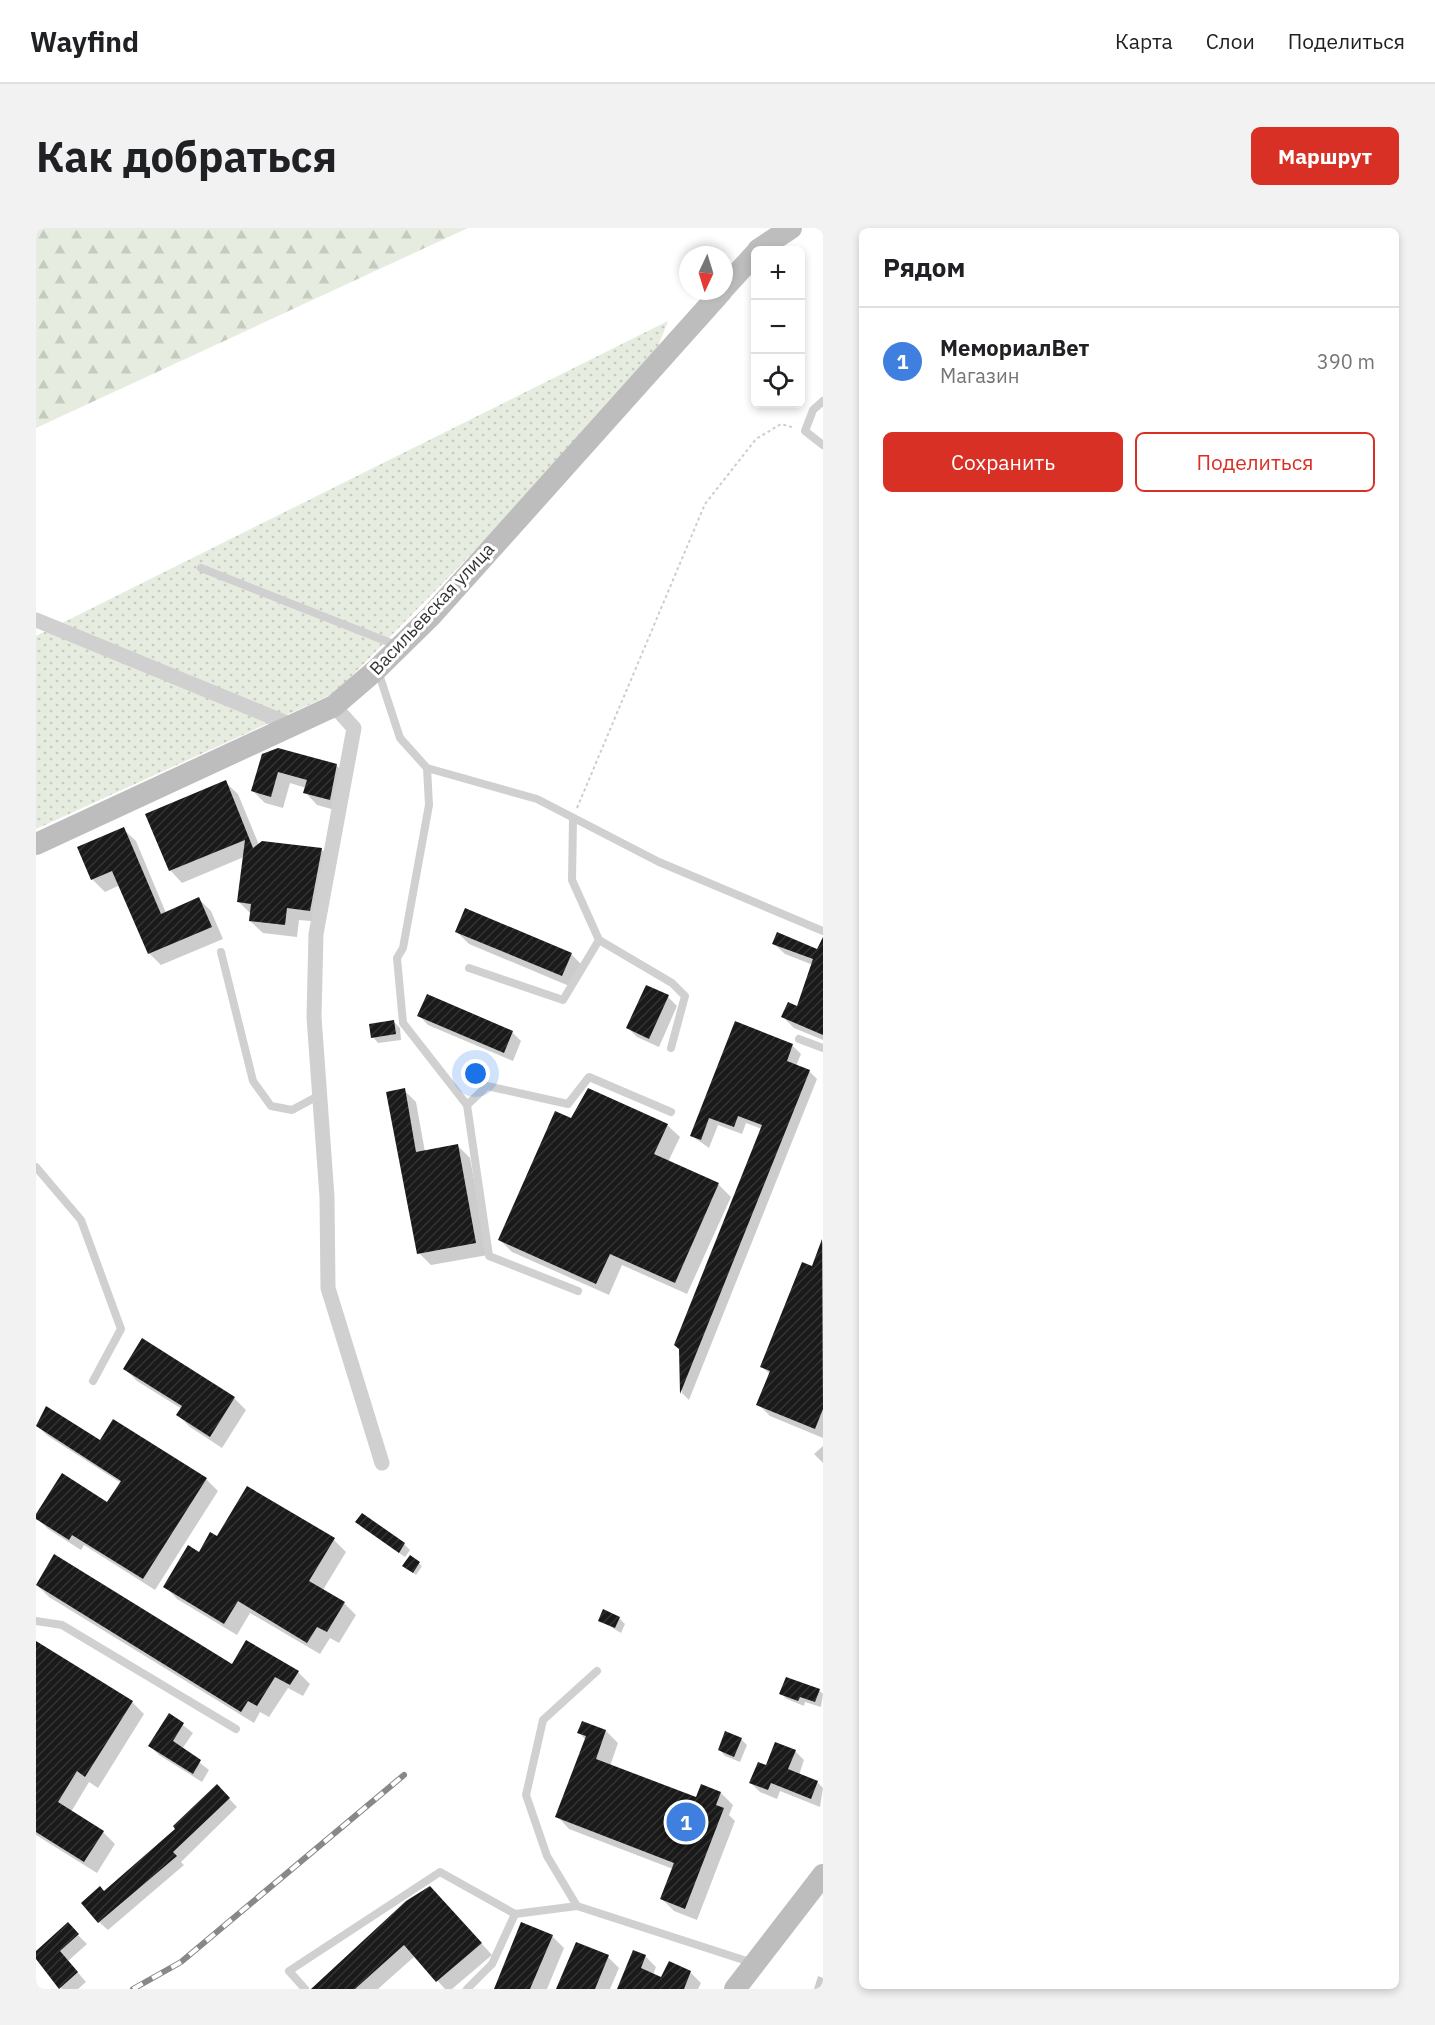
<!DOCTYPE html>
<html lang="ru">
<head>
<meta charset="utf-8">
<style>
	:root { --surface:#fff; --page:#f2f2f2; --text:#202124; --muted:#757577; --line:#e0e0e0; --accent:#d93025 }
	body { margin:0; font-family:"IBM Plex Sans",sans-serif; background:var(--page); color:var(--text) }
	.controls { position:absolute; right:18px; top:18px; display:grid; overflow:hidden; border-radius:9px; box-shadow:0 3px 9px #0003 }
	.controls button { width:54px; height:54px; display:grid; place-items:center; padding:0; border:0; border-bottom:2px solid var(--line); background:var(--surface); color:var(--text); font:30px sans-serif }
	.compass { position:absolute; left:643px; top:18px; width:54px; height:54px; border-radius:50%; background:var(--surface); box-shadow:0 3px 9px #0003; rotate:184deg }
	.you { position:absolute; left:440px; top:846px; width:21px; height:21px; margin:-15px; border:4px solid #fff; border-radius:50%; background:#1a73e8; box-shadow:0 0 0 9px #1a73e833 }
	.badge { display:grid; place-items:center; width:39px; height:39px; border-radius:50%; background:var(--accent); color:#fff; font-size:20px; font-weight:700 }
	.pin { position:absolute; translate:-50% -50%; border:3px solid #fff; box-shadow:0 2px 6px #0006 }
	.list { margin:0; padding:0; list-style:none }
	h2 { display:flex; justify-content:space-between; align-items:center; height:78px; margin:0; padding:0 24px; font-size:26px }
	h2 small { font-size:20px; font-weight:400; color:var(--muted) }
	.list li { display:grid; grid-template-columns:39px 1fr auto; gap:18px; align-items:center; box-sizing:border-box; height:108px; padding:0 24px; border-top:2px solid var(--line) }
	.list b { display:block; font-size:22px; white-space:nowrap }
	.list p { margin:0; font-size:20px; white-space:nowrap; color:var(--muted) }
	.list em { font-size:20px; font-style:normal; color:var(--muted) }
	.actions { display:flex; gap:12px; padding:18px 24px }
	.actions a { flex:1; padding:14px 0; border:2px solid var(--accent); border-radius:9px; text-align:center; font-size:21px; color:var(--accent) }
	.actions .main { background:var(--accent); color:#fff }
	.icon { flex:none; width:33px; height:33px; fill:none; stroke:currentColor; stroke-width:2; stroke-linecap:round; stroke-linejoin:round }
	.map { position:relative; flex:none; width:787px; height:1761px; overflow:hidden; border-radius:9px }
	header { display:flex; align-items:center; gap:36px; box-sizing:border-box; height:84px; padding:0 30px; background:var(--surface); border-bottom:2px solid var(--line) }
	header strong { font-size:28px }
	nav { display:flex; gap:33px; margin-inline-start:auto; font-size:21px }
	.intro { display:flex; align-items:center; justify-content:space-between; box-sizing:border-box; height:144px; padding:0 36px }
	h1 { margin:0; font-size:42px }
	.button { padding:15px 27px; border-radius:9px; background:var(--accent); color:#fff; font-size:21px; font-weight:700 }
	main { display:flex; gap:36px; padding:0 36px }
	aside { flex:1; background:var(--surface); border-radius:9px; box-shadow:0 3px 9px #0003 }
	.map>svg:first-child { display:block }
	.forest { fill:url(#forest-firs) }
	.garden { fill:url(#garden-dots) }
	.shadow { fill:#0003 }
	.building { fill:url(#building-hatch) }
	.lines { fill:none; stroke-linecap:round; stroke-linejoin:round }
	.path { stroke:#cdcdcd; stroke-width:2; stroke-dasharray:3 3; stroke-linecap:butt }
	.lane { stroke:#d0d0d0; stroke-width:8 }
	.street { stroke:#d0d0d0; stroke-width:15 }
	.secondary { stroke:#bdbdbd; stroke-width:22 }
	.rail-casing { stroke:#888; stroke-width:6 }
	.rail { stroke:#fff; stroke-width:4; stroke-dasharray:11; stroke-linecap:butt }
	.labels { text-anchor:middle; stroke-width:6; stroke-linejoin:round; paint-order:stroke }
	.street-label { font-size:18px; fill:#333; stroke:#fff }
</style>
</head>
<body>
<header>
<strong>Wayfind</strong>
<nav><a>Карта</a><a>Слои</a><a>Поделиться</a></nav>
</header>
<div class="intro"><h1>Как добраться</h1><a class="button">Маршрут</a></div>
<main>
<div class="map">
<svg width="787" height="1761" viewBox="0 0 787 1761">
	<defs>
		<pattern id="forest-firs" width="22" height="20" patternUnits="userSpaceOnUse" patternTransform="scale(1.5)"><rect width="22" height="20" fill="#e6ecdf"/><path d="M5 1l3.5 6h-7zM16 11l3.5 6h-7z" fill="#c6cbc0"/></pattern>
		<pattern id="garden-dots" width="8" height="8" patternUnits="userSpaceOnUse" patternTransform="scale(1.5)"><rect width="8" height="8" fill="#e6ecdf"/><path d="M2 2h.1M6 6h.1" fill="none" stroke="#c6cbc0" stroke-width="1.8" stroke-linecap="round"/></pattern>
		<pattern id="building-hatch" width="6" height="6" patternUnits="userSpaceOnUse" patternTransform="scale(1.5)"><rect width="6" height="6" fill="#1a1a1a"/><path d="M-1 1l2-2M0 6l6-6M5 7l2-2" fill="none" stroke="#333"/></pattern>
	</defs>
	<rect width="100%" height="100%" fill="#fff"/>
	<path class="forest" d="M0,0H432L0,200Z"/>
	<path class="garden" d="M632,93L621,121L448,313L299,465L0,601V408Z"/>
	<path class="shadow" d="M227,527L301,538L313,550L306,584L281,577L269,564L270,560L254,555L247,580L229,575L217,563Z
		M189,554L202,566L223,617L285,621L298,633L286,694L263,692L261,709L227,705L214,693L215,686L203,674L208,629L146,655L134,642Z
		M87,601L100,613L130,685L163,671L175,683L187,711L125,737L113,725L84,657L69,664L56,651Z
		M421,704L535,726L547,738L538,760L433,716Z
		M738,716L787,723V812L758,800L747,789L761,780L777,737L749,726Z
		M632,769L641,778L623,819L601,809L592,800Z
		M383,787L476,804L485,813L477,833L392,797Z
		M358,794L364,800L365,812L342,815L337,809Z
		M700,795L756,817L765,826L760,838L773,843L781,851L653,1172L646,1165L645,1122L726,901L710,895L706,906L682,897L673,920L656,908Z
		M368,862L380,874L389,924L422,918L434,930L452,1027L395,1037L383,1025Z
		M536,892L631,897L644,909L632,934L682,956L695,969L651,1066L586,1037L573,1067L476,1024L464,1012Z
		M787,1013V1210L734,1188L722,1176L734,1146L726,1139L776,1040Z
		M89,1141L198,1170L210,1182L186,1220L154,1199L142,1187L146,1181L101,1153Z
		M11,1180L64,1214L78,1193L170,1251L182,1263L119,1362L48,1317L45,1322L12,1301L0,1289L72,1276L85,1255L12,1208L0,1197Z
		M787,1218V1235L778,1226Z
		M326,1287L368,1316L374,1322L369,1329L327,1300L321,1294Z
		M298,1312L310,1324L287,1362L308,1375L320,1387L303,1415L294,1410L284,1426L214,1385L201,1407L141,1371L129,1358L163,1326Z
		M375,1329L386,1338L380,1347L371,1340Z
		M1,1357L197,1438L262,1444L274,1456L267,1468L252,1460L233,1489L224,1484L218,1495L13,1369Z
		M583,1390L589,1396L585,1405L563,1392Z
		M0,1415L96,1474L108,1486L62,1560L53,1554L35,1584L67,1604L79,1616L61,1645L0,1607Z
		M783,1462L787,1466L785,1479L769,1474L768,1478L751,1471L745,1466Z
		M134,1487L157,1505L146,1521L173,1542L166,1554L123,1527L114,1518Z
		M570,1503L582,1515L574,1538L660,1571L666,1558L685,1565L697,1577L693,1587L699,1593L661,1692L638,1683L626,1671L637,1641L533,1601L521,1588L550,1512L543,1505Z
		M705,1511L711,1517L704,1534L689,1528L684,1522Z
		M759,1523L768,1532L763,1547L781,1554L787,1560L784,1579L744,1563L741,1571L724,1564L715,1555L731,1539Z
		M181,1558L201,1579L145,1634L148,1637L72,1702L63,1694L69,1665L141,1601Z
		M405,1671L456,1727L416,1761H409L379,1728L342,1761H284Z
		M41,1706L51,1716L32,1733L50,1754L42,1761H26L0,1729V1725Z
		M516,1708L528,1720L511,1761H459Z
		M609,1728L620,1739L617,1747L625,1752L633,1735L655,1745L665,1755L662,1761H582Z
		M572,1729L583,1740L574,1761H522Z
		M782,1748L787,1750V1761H778Z"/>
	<path class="building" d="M242,520L301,536L294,572L267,565L271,552L242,544L235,569L215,563L226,526Z
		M190,552L217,620L226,613L286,620L274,683L251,680L249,697L213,693L215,676L201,674L209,612L133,643L109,586Z
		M88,599L125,686L163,669L176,699L112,726L76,643L55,652L41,619Z
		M429,680L536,725L526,748L419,704Z
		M741,704L781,721L787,709V807L745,789L752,774L761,778L777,731L736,716Z
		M610,757L633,767L613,811L590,800Z
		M391,766L477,803L468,825L381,788Z
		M358,792L360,806L335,810L333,796Z
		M699,793L757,816L751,833L774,842L644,1166L643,1121L638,1117L726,897L702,888L698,899L673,890L665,912L654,908Z
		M369,860L380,924L422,916L440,1015L381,1026L350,864Z
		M552,860L632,896L618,926L683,955L639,1055L574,1026L560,1056L462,1012L519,883L535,890Z
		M786,1011L787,1181L779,1201L720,1177L734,1143L724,1139L766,1034L776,1038Z
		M106,1110L199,1169L174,1209L140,1187L146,1178L87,1141Z
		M10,1178L64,1212L77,1191L171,1250L107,1351L36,1307L33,1312L0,1291V1286L26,1245L71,1274L85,1253L0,1198Z
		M211,1258L299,1310L273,1353L309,1374L291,1404L281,1399L271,1415L202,1373L188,1396L127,1359L152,1317L163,1324L174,1304L181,1308Z
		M326,1285L369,1315L363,1325L319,1294Z
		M18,1326L196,1436L210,1412L263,1443L254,1457L239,1449L221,1478L212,1473L205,1484L0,1357Z
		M374,1327L384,1334L377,1345L366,1338Z
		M567,1381L584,1389L579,1400L562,1393Z
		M0,1413L97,1473L49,1549L41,1543L22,1574L68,1603L48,1634L0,1604Z
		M750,1449L784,1461L779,1474L764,1469L762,1473L743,1466Z
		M133,1485L148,1495L137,1513L165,1532L157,1546L112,1518Z
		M546,1493L570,1502L560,1531L660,1569L665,1556L685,1564L680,1577L688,1580L649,1681L624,1671L638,1635L519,1589L550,1508L541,1505Z
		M689,1503L706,1510L698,1529L682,1522Z
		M739,1514L760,1522L752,1541L782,1553L775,1571L735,1555L732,1562L713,1555L722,1534L730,1537Z
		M181,1556L194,1570L137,1624L141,1628L62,1695L45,1675L64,1658L68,1663L139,1601L137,1598Z
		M394,1658L446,1715L400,1754L368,1717L319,1761H275L370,1673Z
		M32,1694L43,1706L24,1723L42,1744L23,1761L0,1731V1723Z
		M485,1694L517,1707L494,1761H458Z
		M540,1714L573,1727L559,1761H520Z
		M597,1722L610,1727L605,1740L625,1749L633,1733L655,1743L648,1761H581Z"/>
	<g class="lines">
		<path class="path" d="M541,580L669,276L720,211L745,196L759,200"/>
		<path class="lane" d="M787,173L777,182L769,203L787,217
			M165,340L360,417
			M342,443L364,510L391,540L393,577L367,720L361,730L367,795L431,877L453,1028L542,1063
			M391,540L501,571L623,634L787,703
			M563,712L636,755L649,768L635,820
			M185,724L217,853L235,878L256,882L282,868
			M433,740L527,772L563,712L536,652L537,591
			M763,811L787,820
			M431,877L451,858L532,876L553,849L635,884
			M0,939L45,992L85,1101L57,1153
			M0,1393L26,1397L200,1501
			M561,1443L507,1492L490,1567L511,1628L541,1678L717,1735
			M269,1761L253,1743L404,1644L479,1686L541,1678
			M431,1761L456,1736L479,1686"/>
		<path class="street" d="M0,392L258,498
			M298,478L318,500L280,706L278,789L291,969L292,1060L346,1235"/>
		<path class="secondary" d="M722,22L755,0
			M688,60L720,25
			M0,616L298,478L341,441L395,388L686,63
			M699,1761L787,1647"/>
		<defs>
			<path id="rail" d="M97,1761L145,1734L368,1547"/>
		</defs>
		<use href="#rail" class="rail-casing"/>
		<use href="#rail" class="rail"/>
	</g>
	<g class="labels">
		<g class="street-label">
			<text transform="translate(396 381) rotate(-47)" y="6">Васильевская улица</text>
		</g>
	</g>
</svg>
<div class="controls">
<button>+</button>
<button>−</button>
<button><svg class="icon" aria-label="locate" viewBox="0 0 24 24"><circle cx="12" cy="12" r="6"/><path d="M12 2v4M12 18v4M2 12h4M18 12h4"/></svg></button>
</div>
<svg class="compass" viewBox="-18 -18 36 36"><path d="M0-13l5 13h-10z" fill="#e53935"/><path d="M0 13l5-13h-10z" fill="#757577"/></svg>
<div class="you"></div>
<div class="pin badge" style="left:650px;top:1594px;background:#3f7fe0">1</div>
</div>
<aside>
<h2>Рядом<small></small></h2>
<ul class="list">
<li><span class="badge" style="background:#3f7fe0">1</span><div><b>МемориалВет</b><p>Магазин</p></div><em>390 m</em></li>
</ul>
<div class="actions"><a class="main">Сохранить</a><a>Поделиться</a></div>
</aside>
</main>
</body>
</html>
